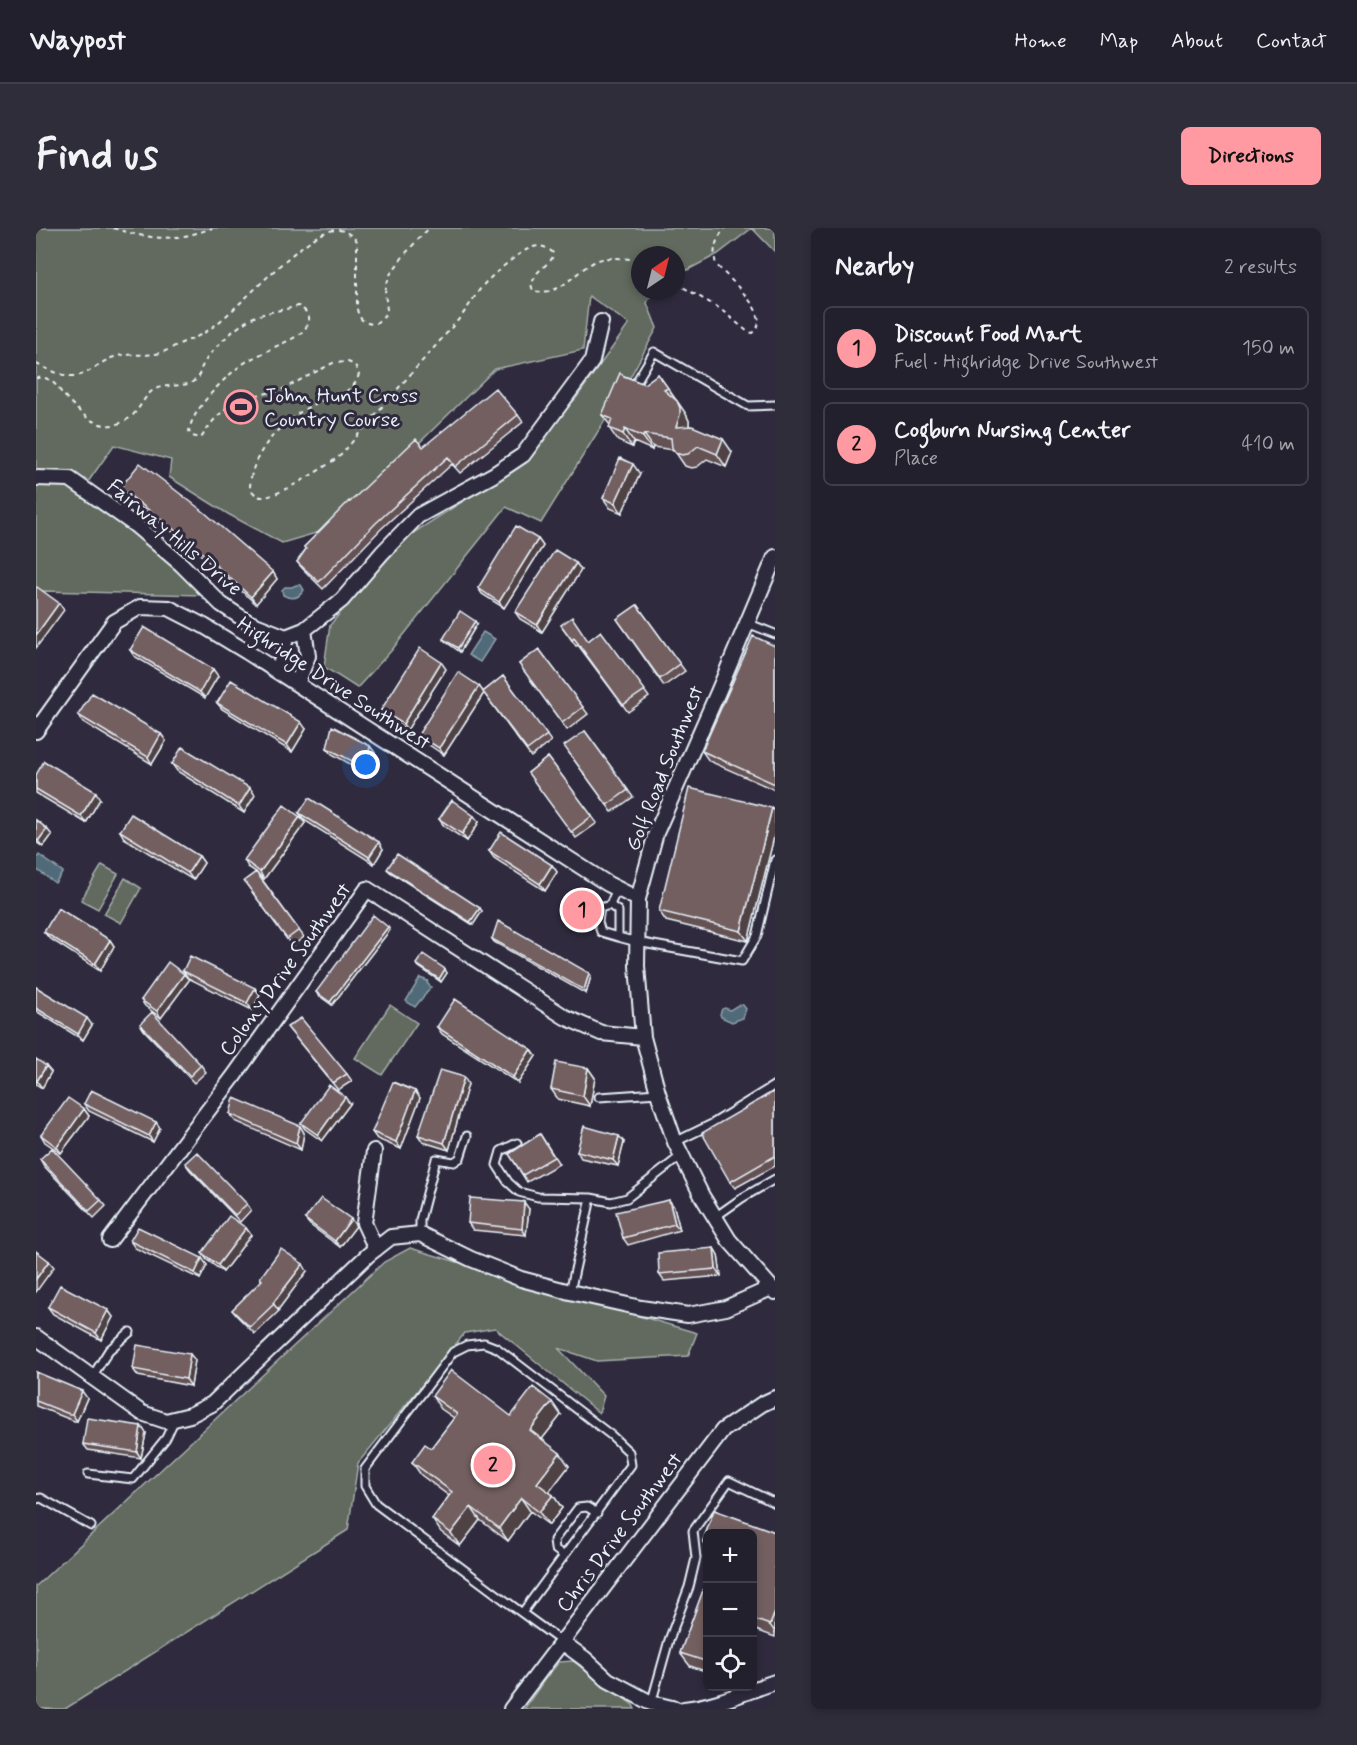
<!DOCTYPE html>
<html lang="en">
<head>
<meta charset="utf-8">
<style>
	:root { --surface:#23202e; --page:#2f2d3a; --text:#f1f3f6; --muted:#a3a3aa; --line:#403e4a; --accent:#ff9aa2 }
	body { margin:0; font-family:Mynerve,sans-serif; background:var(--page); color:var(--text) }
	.controls { position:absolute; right:18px; bottom:18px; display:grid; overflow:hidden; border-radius:9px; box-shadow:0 3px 9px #0003 }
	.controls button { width:54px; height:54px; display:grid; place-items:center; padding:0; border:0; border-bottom:2px solid var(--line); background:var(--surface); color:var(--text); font:30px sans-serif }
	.compass { position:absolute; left:595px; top:18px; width:54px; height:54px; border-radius:50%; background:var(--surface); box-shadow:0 3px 9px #0003; rotate:35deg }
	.you { position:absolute; left:330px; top:537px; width:21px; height:21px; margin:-15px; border:4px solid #fff; border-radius:50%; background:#1a73e8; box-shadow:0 0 0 9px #1a73e833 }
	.badge { display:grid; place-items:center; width:39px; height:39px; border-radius:50%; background:var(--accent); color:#111; font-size:20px; font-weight:700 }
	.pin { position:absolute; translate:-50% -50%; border:3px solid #fff; box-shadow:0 2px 6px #0006 }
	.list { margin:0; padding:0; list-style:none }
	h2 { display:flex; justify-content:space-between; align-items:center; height:78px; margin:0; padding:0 24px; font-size:26px }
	h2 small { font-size:20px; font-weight:400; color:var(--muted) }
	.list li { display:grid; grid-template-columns:39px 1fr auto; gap:18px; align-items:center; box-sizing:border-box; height:84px; margin:0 12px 12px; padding:0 12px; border:2px solid var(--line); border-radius:9px }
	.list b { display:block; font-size:22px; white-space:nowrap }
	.list p { margin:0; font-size:20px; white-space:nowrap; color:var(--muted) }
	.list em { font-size:20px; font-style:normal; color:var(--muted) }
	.icon { flex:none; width:33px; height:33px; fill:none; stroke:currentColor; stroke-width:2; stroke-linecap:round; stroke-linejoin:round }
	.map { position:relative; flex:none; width:739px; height:1481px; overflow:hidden; border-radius:9px }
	header { display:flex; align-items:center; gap:36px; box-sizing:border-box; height:84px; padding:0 30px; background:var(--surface); border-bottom:2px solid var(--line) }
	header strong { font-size:28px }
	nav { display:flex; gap:33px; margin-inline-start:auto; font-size:21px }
	.intro { display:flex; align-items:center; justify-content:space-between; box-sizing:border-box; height:144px; padding:0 36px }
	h1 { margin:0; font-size:42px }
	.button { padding:15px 27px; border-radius:9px; background:var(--accent); color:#111; font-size:21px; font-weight:700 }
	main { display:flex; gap:36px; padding:0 36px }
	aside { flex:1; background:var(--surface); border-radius:9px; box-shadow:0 3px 9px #0003 }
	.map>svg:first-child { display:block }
	.green { fill:#626b5e; stroke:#a5aeab; stroke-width:1.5 }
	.water { fill:#516a79; stroke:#8da0ac; stroke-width:1.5 }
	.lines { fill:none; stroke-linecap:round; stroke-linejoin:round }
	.lane-casing { stroke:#e8f1f8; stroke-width:11 }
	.street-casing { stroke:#e8f1f8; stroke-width:18 }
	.path { stroke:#e8f1f8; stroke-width:2; stroke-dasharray:4.5 4.5; stroke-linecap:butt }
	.lane { stroke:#2f2a3d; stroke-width:7 }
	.street { stroke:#2f2a3d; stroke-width:14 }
	.wall { fill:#635153; stroke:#e8f1f8; stroke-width:1.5 }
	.shaded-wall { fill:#504244; stroke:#e8f1f8; stroke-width:1.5 }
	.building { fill:#735e61; stroke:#e8f1f8; stroke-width:1.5 }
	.labels { text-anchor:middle; stroke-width:6; stroke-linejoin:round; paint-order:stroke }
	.poi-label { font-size:21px; fill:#e8f1f8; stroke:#2f2a3d; text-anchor:start }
	.street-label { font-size:21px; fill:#e8f1f8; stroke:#2f2a3d }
</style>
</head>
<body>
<header>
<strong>Waypost</strong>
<nav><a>Home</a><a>Map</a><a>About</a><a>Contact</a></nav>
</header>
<div class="intro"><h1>Find us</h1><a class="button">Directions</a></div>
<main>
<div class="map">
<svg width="739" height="1481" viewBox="0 0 739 1481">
	<rect width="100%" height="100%" fill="#2f2a3d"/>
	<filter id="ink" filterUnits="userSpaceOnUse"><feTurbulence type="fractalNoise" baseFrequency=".0167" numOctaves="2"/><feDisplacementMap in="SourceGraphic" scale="12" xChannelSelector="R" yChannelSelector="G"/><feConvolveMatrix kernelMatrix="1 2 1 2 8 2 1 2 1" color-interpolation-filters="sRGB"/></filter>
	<g filter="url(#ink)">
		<path class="green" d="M0,0H716L682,26L640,48V27H604V63H617L611,75L621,100L581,173L505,295L470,279L355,423L321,460L288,439L294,397L328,357L374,307L457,254L492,222L541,169L593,96L553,68L547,122L459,141L335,262L283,304L246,315L192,286L133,249L135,232L78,217L47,261L152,353L165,367L6,363L0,370Z
			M716,0H739V24Z
			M66,637L82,646L62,681L45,672Z
			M89,650L105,660L85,695L68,686Z
			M354,777L381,795L346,847L319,830Z
			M374,1020L661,1105L652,1128L561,1133L522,1120L568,1168L563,1185L459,1100L429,1105L322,1235L312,1302L29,1481H0V1358L348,1034Z
			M537,1433L597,1477L599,1481H488L509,1451L523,1434Z"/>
		<path class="water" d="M260,357H265L268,362C263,370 256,372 247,367L246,362L249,359H256Z
			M447,404L459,411L444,434L432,427Z
			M3,627L27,644L19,655L0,641V631Z
			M384,750L392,753L391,755L395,759L379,779L370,773Z
			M702,777H707L710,781L707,790L696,794L685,789L684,786L686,781L689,780L694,782Z"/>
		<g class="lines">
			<defs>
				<path id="lane" d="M599,156L618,124L712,178L739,177
					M711,395L739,406
					M581,661L574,677L582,683V709L601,714L706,733L721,708L739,632
					M574,677L564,680L562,694L565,704L582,709
					M563,869L622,865
					M639,914L676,896L739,857
					M481,915L465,923L461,937L472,954L483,964L502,969L555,970L575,974L591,970L646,927
					M679,989L706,970L739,951
					M384,1006V992L400,931L418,934L424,930L431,908
					M534,1064L555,970
					M448,1115L461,1120L576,1208L593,1224L595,1237L486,1385L340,1276L329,1258V1241L417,1124L431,1117Z
					M56,1149L73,1122L94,1104
					M52,1246L97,1251L130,1210L139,1191
					M0,1271L5,1270L55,1298
					M528,1328L519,1321L518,1312L542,1280L551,1279L561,1285
					M486,1385L526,1414
					M615,1476L633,1412L653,1359L660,1330L657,1303L693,1253L739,1275"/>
				<path id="street" d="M0,250L34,251L99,297L145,336L185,376L212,394L250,409L268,402L306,372L346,325L382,288L457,247L487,227L556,133L565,94
					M739,329L682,464L620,605L602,671L601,738L607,809L622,865L639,914L666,968L693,1012L739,1064
					M243,445L250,409
					M261,456L272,428L268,402
					M0,503L78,394L104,379L133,380L168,398L211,424L572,656L602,671
					M338,923L328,995L340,1021
					M74,1012L198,848L331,661L529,789L565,805L607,809
					M0,1109L106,1185L130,1193L154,1187L176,1176L332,1027L355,1009L384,1006L435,1031L485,1051L534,1064L605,1080L652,1087L690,1080L735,1060
					M526,1414L549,1431L572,1452L615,1475L640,1481
					M475,1481L687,1202L726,1176L739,1170
					M648,1481C679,1478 709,1464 739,1454"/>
			</defs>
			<use href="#lane" class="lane-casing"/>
			<use href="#street" class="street-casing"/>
			<path class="path" d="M77,0C114,12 139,14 176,0
				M640,55L683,80L712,104L717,105C739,87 691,50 680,36C676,22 680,11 689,0
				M0,136C19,144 36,155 55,142C63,137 70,131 79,129C93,124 110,129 124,125C130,123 136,120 141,117C149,113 158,111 166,106C200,88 268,0 302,2C310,2 316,8 321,13V81C323,92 329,96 339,96L350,86L351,82L349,64L353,48L369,26L386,7L394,0
				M0,150C3,150 7,149 9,150C17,152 21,159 26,165C43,184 64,209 92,191C103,184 106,171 116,163C130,153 150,163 163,149C163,131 200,98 216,90C228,84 249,82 262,78C275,85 277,93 266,104C258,112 243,116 233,122C224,127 213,131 204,138C187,151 156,182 153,203L156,208L165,210L177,193L199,171L243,163L297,135L312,134L319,137L323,146C318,167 295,168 278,176C247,192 214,224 214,261C218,265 221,269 226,269C239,271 295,236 306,226C344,180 384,136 423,91C433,79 440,65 450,54C458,46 480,27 490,22C501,16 510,17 518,26L515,32L502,44L495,56L497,63C527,68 535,46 558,34C570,27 590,31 604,32"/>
			<use href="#lane" class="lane"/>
			<use href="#street" class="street"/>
		</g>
		<path class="wall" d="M622,146L650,186L653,193V198L687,211L696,224L690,239L671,231L661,239L655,240L649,238L638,222L617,219L616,222L598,214L596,219L582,213L573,200L574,197L566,187L588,148L608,156Z
			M482,187L487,194L424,245L416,236L345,301L287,361L266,340L261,334L270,321L268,319L314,274L387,219Z
			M604,246L586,285L574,280L567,270Z
			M84,260L237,344L241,351L220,376L157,320L89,267Z
			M502,311L507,318L468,380L446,366L442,360Z
			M540,335L545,342L506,404L484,391L479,384Z
			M601,377L649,443L628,458L581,391Z
			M441,396L424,424L410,414L407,411Z
			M525,397L552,413L565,403L613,469L592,484L542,417L540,418Z
			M739,418V562L673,533L666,523Z
			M503,421L552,486L531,502L483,436Z
			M94,422L182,448L169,470L98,428Z
			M410,441L371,502L349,489L345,482Z
			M467,448L515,513L495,529L447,464Z
			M443,458L448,465L408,527L387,513L382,507Z
			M181,475L270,501L256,524L186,481Z
			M42,487L125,506L130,513L116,536L47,494Z
			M549,503L597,569L576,584L533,525Z
			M334,518L339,525L334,547L296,526L291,520Z
			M512,529L561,595L540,610L492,545Z
			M136,536L219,567L208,585L141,543Z
			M0,547L64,571L50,595L0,565Z
			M736,580L739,584V605L712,713L630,693L623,683Z
			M263,585L347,621L338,636L268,592Z
			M264,589L269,595L228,651L222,646L268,709L256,718L208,653L220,644L212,639L208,632Z
			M403,591L443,594L431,613L408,598Z
			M0,592L11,601L16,607L7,619L0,614Z
			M84,603L163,628L168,635L157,652L88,610Z
			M453,623L516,637L521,644L509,663L458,630Z
			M351,641L446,683L437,697L354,644Z
			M354,702L296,777L282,767L280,764Z
			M8,704L74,712L78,718L64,743L13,710Z
			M456,711L553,745L555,748L550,766L458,714Z
			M380,736L411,745L405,754L383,739Z
			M147,743L224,767L216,782L152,750Z
			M153,752L125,790L109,778L105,772Z
			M0,759L56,797L47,812L0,783Z
			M104,796L165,837L170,844L158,855L108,802Z
			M251,799L311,846L316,853L302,862Z
			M401,799L495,821L500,828L482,855L406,806Z
			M0,831L15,844L6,860L0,856Z
			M552,840L559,850L554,878L522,871L515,861Z
			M432,856L413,922L387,914L382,907Z
			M379,863L384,870L365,921L341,911L336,904Z
			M739,863V938L699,960L694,954Z
			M48,876L120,894L124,900L117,914L53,883Z
			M314,876L286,913L269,901L265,895Z
			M48,881L53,888L25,925L9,914L5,907Z
			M194,886L264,898L268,905L265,922L199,893Z
			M504,906L523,936L491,954L473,926Z
			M588,914L582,938L545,930L541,923Z
			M4,931L65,972L70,978L58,990L8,938Z
			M149,935L211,976L215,982L204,994L154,942Z
			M633,972L638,979L644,1002L592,1017L587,1010Z
			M493,981L490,1007L437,1002L432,995Z
			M269,991L320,998L304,1019L274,997Z
			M210,1000L215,1007L187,1044L171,1032L166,1025Z
			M94,1013L171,1037L164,1051L99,1020Z
			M678,1020L682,1027L685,1048L628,1053L623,1046Z
			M271,1043L242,1082L243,1083L219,1106L201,1088L196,1082L226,1053L224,1050Z
			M12,1079L72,1082L77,1089L65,1112L17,1086Z
			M159,1132L155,1158L102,1148L97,1141Z
			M0,1144L51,1170L41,1193H38L0,1178Z
			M396,1168L475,1188L525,1187L506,1211L533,1238L513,1264L517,1267L526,1280L513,1297L494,1283L472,1313L444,1292L424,1318L405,1304L396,1291L413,1268L385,1247L376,1234L395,1220L418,1190L405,1181Z
			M105,1198L110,1205L105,1230L52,1222L47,1216Z
			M678,1282L739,1304V1409L717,1401V1305H672V1320L667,1313Z
			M672,1349V1444L654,1438L644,1425Z"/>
		<path class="shaded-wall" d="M641,173L650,186L653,193V200L640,199Z
			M589,201L598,214L596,219L587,206Z
			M608,206L617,219L616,222L607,209Z
			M687,211L696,224L690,239L681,226Z
			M597,236L604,246L586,285L579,275Z
			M502,311L507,318L468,380L463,374Z
			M540,335L545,342L506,404L501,397Z
			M237,344L241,351L220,376L215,369Z
			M23,375L28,382L0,420V407Z
			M439,393L441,396L424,424L422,420Z
			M405,434L410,441L371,502L367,496Z
			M177,441L182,448L169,470L164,464Z
			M443,458L448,465L408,527L403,520Z
			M265,494L270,501L256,524L251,517Z
			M125,506L130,513L116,536L112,529Z
			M334,518L339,525L334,547L330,540Z
			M214,560L219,567L208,585L203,578Z
			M60,564L64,571L50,595L45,588Z
			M736,580L739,584V605L712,713L705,703Z
			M438,588L443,594L431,613L426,606Z
			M264,589L269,595L228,651L224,644Z
			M11,601L16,607L7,619L2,613Z
			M343,614L347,621L338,636L333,629Z
			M163,628L168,635L157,652L152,645Z
			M516,637L521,644L509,663L504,656Z
			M444,680L446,683L437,697L434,694Z
			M352,699L354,702L296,777L294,774Z
			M74,712L78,718L64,743L59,736Z
			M409,741L411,745L405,754L403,751Z
			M553,745L555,748L550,766L548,762Z
			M148,746L153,752L125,790L121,783Z
			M219,760L224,767L216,782L211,775Z
			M51,790L56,797L47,812L42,806Z
			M495,821L500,828L482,855L477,849Z
			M10,838L15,844L6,860L1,853Z
			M552,840L559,850L554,878L547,868Z
			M428,849L432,856L413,922L408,915Z
			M379,863L384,870L365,921L360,914Z
			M309,869L314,876L286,913L282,907Z
			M48,881L53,888L25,925L21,919Z
			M120,894L124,900L117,914L113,908Z
			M264,898L268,905L265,922L260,915Z
			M583,908L588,914L582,938L577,932Z
			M633,972L638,979L644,1002L639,996Z
			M488,974L493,981L490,1007L486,1001Z
			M315,991L320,998L304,1019L299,1013Z
			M210,1000L215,1007L187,1044L182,1037Z
			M678,1020L682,1027L685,1048L680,1041Z
			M166,1030L171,1037L164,1051L159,1045Z
			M13,1033L18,1039L0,1064V1051Z
			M267,1036L271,1043L242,1082L237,1075Z
			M72,1082L77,1089L65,1112L60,1105Z
			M154,1126L159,1132L155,1158L150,1151Z
			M46,1163L51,1170L41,1193L36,1186Z
			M516,1174L525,1187L503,1215L494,1202Z
			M105,1198L110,1205L105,1230L101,1224Z
			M524,1225L533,1238L510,1268L501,1255Z
			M517,1267L526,1280L513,1297L503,1284Z
			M485,1270L494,1283L472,1313L463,1300Z
			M435,1279L444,1292L424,1318L415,1305Z
			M739,1384V1404L734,1397Z"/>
		<path class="building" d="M584,145L588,148L608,156L622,146L632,160L628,162L641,173L644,180V187L640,199L656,198L687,211L681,226L662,218L652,226L646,227L640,225L636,220L635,210L608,206L607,209L589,201L587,206L573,200L576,191L566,187Z
			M459,160L482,187L419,239L412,229L340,295L283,354L261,334L270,321L268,319L313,273L314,274L380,211L387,219Z
			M584,230L597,236L579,275L567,270Z
			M104,235L168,284L237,344L215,369L153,313L84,260Z
			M480,298L502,311L463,374L442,360Z
			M519,322L540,335L501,397L479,384Z
			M1,359L23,375L0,407V360Z
			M601,377L644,436L624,451L581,391Z
			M424,383L439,393L422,420L407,411Z
			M536,389L552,413L565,403L609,462L587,477L538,410L536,412L525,397Z
			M108,399L177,441L164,464L94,422Z
			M717,408L739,418V556L666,523Z
			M384,420L405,434L367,496L345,482Z
			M503,421L547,479L526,495L483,436Z
			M422,444L443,458L403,520L382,507Z
			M467,448L511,507L491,522L447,464Z
			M195,452L265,494L251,517L181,475Z
			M56,465L125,506L112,529L42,487Z
			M296,498L334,518L330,540L291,520Z
			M549,503L592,562L571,577L528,518Z
			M146,519L214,560L203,578L136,536Z
			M512,529L556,588L535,604L492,545Z
			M8,533L60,564L45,588L0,561V547Z
			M653,560L736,580L705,703L623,683Z
			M273,570L343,614L333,629L263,585Z
			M416,572L438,588L426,606L403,591Z
			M248,577L264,589L224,644L208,632Z
			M95,586L163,628L152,645L84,603Z
			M0,592L11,601L2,613L0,611Z
			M465,604L516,637L504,656L453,623Z
			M361,626L444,680L434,694L351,641Z
			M220,644L263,702L251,711L208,653Z
			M22,680L74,712L59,736L8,704Z
			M337,687L352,699L294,774L280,764Z
			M462,693L553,745L548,762L456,711Z
			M387,726L409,741L403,751L380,736Z
			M154,728L219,760L211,775L147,743Z
			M132,734L148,746L121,783L105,772Z
			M0,759L51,790L42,806L0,780Z
			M419,771L495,821L477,849L401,799Z
			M116,784L165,837L154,848L104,796Z
			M265,790L311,846L297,855L251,799Z
			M0,831L10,838L1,853H0Z
			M520,834L552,840L547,868L515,861Z
			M404,842L428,849L408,915L382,907Z
			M357,854L379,863L360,914L336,904Z
			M293,857L309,869L282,907L265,895Z
			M55,862L120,894L113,908L48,876Z
			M739,863V928L694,954L666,905Z
			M32,870L48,881L21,919L5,907Z
			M198,870L264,898L260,915L194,886Z
			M548,898L583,908L577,932L541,923Z
			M504,906L518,929L487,947L473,926Z
			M16,920L65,972L53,983L4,931Z
			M161,924L211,976L199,987L149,935Z
			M285,970L315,991L299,1013L269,991Z
			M434,970L488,974L486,1001L432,995Z
			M633,972L639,996L587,1010L580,984Z
			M193,988L210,1000L182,1037L166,1025Z
			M102,999L166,1030L159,1045L94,1013Z
			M678,1020L680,1041L623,1046L622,1025Z
			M245,1021L267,1036L237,1075L238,1076L214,1099L196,1082L226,1052L224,1050Z
			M0,1023L13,1033L0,1051Z
			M24,1057L72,1082L60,1105L12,1079Z
			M101,1117L154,1126L150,1151L97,1141Z
			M415,1142L475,1188L497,1159L516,1174L494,1202L524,1225L501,1255L517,1267L503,1284L485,1270L463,1300L435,1279L415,1305L396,1291L416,1264L376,1234L389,1216L395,1220L421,1186L396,1168Z
			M0,1144L46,1163L36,1186H33L0,1173Z
			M51,1190L105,1198L101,1224L47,1216Z
			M678,1282L739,1304V1384L734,1397L717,1391V1305H672V1315L667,1313Z
			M672,1349V1434L644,1425Z"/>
	</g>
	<defs>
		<symbol id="stadium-ring" viewBox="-11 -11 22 22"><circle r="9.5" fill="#2f2a3d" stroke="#ff9aa2" stroke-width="1.5"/><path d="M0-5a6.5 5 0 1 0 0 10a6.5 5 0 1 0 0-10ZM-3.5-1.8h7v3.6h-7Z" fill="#ff9aa2"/></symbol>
	</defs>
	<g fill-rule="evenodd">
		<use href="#stadium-ring" x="186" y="160" width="38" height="38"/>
	</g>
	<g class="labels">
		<g class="poi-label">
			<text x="228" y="174">John Hunt Cross<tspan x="228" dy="24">Country Course</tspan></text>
		</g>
		<g class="street-label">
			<text transform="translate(139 309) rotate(40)" y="7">Fairway Hills Drive</text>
			<text transform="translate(298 455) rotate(33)" y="7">Highridge Drive Southwest</text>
			<text transform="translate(628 540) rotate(-68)" y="7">Golf Road Southwest</text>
			<text transform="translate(249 741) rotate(-54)" y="7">Colony Drive Southwest</text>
			<text transform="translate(583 1304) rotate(-53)" y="7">Chris Drive Southwest</text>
		</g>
	</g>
</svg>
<div class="controls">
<button>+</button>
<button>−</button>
<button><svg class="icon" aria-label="locate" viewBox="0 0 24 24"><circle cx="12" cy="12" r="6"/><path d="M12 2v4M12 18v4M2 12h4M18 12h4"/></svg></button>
</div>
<svg class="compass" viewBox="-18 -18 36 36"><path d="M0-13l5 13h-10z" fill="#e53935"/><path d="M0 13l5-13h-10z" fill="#a3a3aa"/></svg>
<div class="you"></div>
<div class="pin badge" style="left:546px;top:682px">1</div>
<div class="pin badge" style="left:457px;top:1237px">2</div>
</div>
<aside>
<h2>Nearby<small>2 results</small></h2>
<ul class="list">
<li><span class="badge">1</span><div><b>Discount Food Mart</b><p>Fuel · Highridge Drive Southwest</p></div><em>150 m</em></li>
<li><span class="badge">2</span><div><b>Cogburn Nursing Center</b><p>Place</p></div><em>410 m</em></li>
</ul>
</aside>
</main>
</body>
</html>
